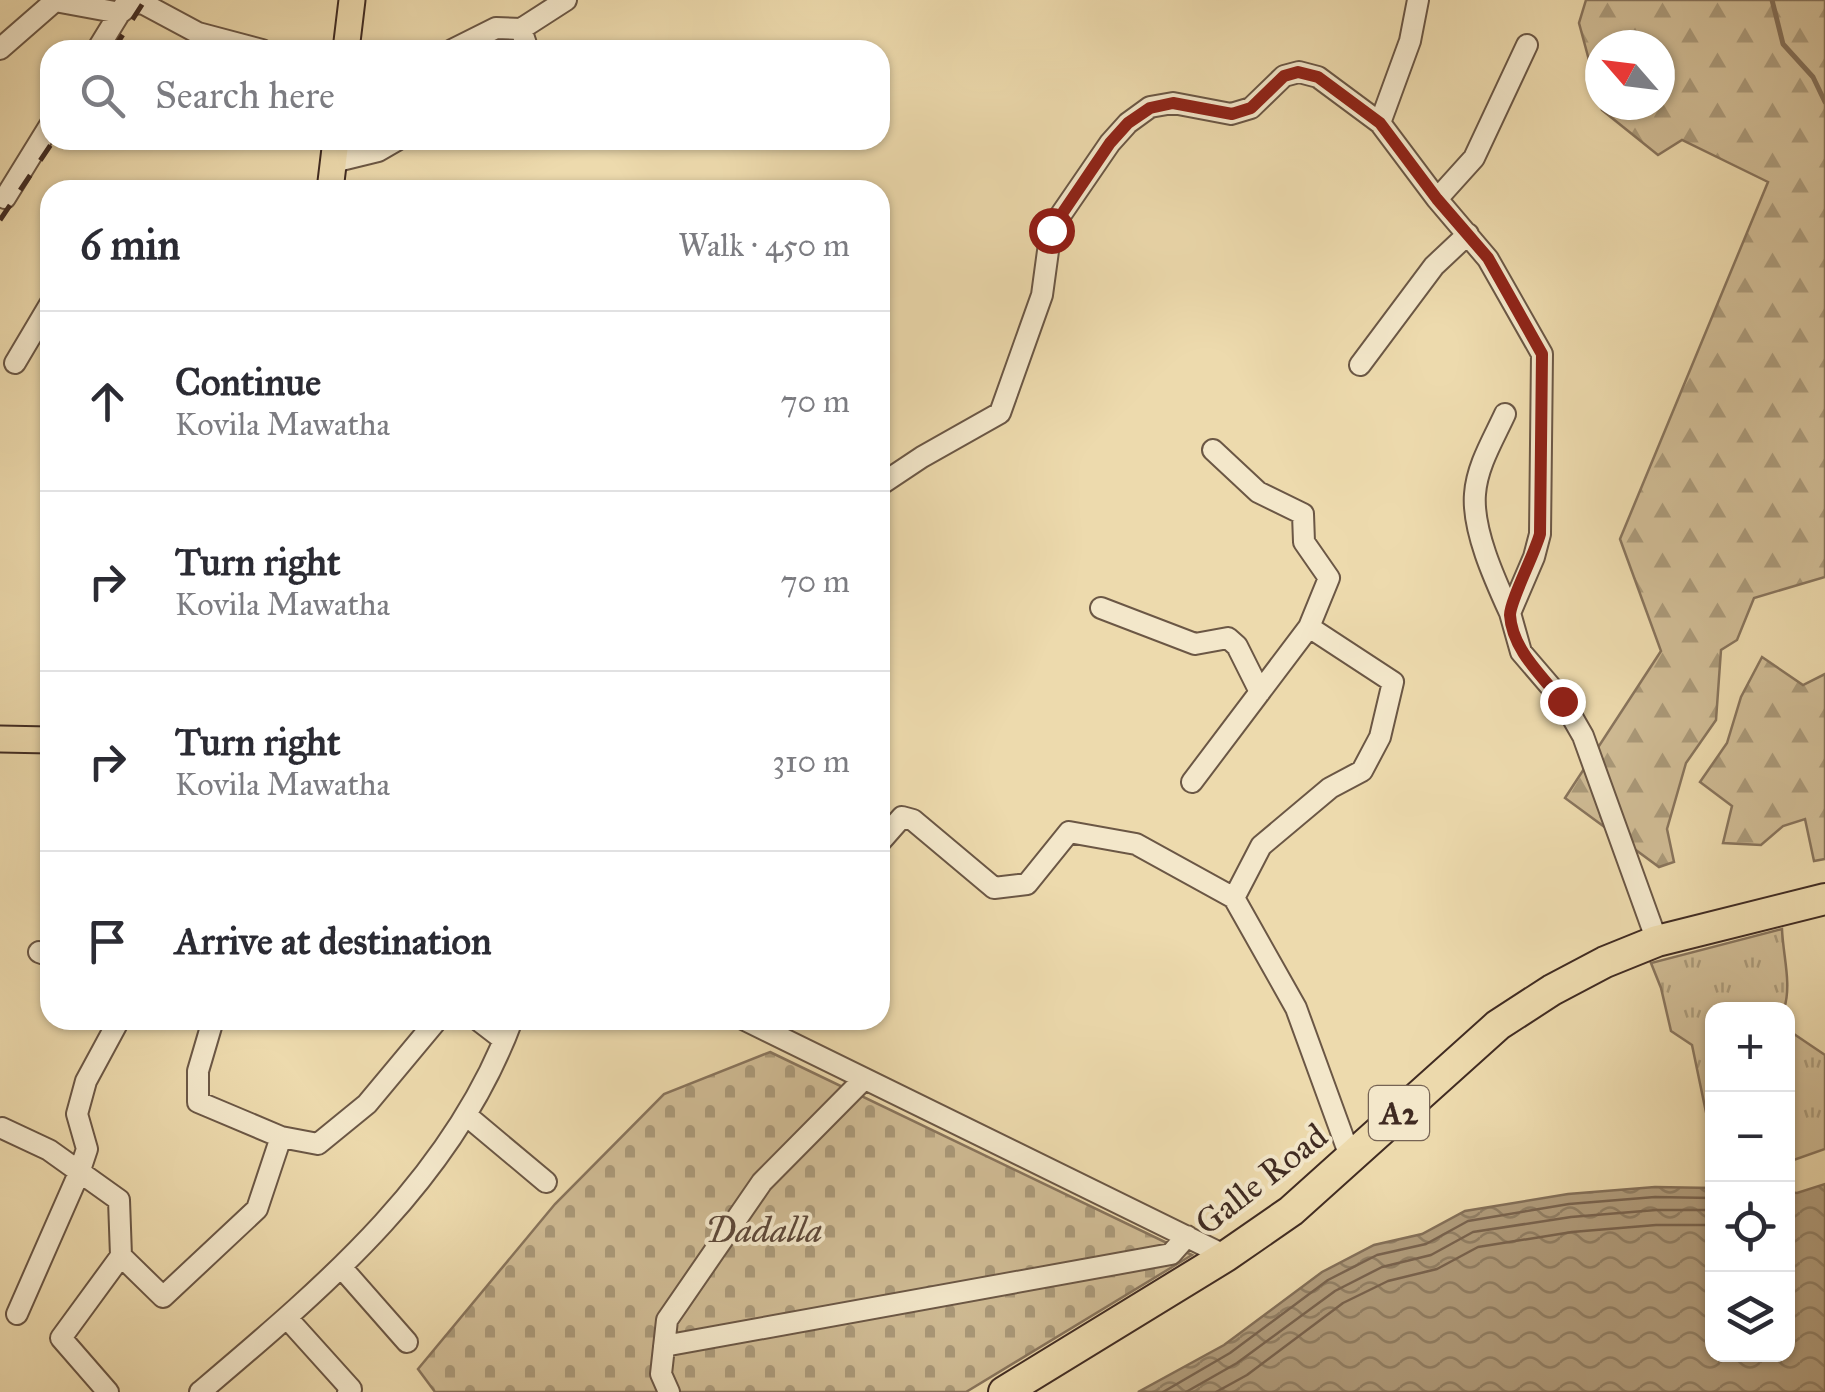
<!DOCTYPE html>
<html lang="en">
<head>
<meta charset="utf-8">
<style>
	:root { --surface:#fff; --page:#f2f2f3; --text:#2b2b33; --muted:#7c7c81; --line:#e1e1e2 }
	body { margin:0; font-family:"IM FELL Great Primer",serif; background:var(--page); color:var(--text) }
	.controls { position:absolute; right:30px; bottom:30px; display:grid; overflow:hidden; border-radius:20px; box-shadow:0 2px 8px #0004 }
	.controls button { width:90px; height:90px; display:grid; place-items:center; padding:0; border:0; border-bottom:2px solid var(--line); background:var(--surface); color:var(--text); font:50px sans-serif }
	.compass { position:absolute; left:1585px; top:30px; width:90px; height:90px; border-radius:50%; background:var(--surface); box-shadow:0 2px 8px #0004; rotate:298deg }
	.stop { position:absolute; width:30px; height:30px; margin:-22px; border:8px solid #8f2418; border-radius:50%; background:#fff }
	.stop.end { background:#8f2418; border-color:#fff; box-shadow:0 2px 10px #0008 }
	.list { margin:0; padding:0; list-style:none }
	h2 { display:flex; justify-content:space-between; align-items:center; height:130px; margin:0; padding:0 40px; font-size:42px }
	h2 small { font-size:32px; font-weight:400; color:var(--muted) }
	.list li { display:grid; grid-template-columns:65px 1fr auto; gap:30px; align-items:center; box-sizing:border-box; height:180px; padding:0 40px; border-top:2px solid var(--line) }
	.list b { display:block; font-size:38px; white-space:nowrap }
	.list p { margin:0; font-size:32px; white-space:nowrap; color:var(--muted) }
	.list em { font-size:32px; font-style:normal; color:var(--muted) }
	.icon { flex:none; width:55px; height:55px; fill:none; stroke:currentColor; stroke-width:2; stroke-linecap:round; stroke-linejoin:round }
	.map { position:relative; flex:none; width:1825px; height:1392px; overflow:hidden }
	.search { position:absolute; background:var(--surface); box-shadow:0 2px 8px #0004; left:40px; top:40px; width:850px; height:110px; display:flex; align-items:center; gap:25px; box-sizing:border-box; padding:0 35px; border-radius:30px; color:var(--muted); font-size:38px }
	.panel { position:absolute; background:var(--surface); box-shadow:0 2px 8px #0004; left:40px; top:180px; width:850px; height:850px; border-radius:30px }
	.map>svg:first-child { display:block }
	.grass { fill:url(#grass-tufts); stroke:#88745c; stroke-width:2.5 }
	.forest { fill:url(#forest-firs); stroke:#88745c; stroke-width:2.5 }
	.cemetery { fill:url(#cemetery-stones); stroke:#88745c; stroke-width:2.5 }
	.water { fill:url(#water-waves); stroke:#847059; stroke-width:2.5 }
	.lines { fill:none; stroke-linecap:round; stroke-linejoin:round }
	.shore { stroke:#796450; stroke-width:2.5 }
	.stream { stroke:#847059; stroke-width:5 }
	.minor-casing { stroke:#6b5745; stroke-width:24 }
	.major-casing { stroke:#402b22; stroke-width:29 }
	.highway-casing { stroke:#402b22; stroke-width:34 }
	.minor { stroke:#f3e7ca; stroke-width:20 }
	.major { stroke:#eddaad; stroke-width:25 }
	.highway { stroke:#eddaad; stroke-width:30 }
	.rail { stroke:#402b22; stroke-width:5; stroke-dasharray:18 18; stroke-linecap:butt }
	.route { stroke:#8f2418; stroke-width:12 }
	.labels { text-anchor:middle; stroke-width:8; stroke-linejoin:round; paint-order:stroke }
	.shield { fill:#f3e7ca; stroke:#766354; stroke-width:2.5 }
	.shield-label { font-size:32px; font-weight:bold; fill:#402b22 }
	.street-label { font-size:35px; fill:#402b22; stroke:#f3e7ca }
	.park-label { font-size:35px; font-style:italic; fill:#5d4839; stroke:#f3e7ca }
</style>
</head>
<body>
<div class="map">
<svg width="1825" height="1392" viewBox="0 0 1825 1392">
	<defs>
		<pattern id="grass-tufts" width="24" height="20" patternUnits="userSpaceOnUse" patternTransform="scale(2.5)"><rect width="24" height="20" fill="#d0bc95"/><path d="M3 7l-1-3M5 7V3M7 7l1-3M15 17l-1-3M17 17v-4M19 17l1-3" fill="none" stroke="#aa9979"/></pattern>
		<pattern id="forest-firs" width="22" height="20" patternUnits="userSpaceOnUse" patternTransform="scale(2.5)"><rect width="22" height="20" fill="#d0bc95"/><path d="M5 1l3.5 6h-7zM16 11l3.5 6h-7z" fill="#aa9979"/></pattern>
		<pattern id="cemetery-stones" width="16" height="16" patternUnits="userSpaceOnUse" patternTransform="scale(2.5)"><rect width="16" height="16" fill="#d0bc95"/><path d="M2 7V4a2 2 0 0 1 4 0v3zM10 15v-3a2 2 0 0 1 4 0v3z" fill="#aa9979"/></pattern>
		<pattern id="water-waves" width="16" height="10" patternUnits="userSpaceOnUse" patternTransform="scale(2.5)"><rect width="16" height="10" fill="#b29e7e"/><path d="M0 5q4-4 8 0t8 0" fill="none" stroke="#928167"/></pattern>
	</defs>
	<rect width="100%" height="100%" fill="#eddaad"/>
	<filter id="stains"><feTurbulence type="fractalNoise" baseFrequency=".002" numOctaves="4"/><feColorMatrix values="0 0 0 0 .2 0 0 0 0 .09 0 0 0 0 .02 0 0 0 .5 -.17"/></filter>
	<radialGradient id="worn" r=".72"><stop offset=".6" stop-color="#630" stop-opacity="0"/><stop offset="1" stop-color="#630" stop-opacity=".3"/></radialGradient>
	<path class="grass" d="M1782,929C1783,956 1792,984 1784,1009H1712V1141L1692,1045L1671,1031L1661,988L1651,963Z
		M1788,1030L1825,1055V1149L1788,1162Z"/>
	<path class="forest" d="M1586,0H1825V577L1754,598L1737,640L1721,650L1716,720L1686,763L1667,829L1674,862L1659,867L1565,798L1661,651L1620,539L1768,182L1682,140L1658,155L1602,110L1601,105H1660V45H1600V101L1579,23Z
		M1762,657L1803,685L1825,674V859L1814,861L1805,819L1783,826L1761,845L1723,843L1732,806L1700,782L1727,743L1741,697Z"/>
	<path class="cemetery" d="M770,1052L1192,1255L966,1392H435L418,1369L555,1204L664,1094Z"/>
	<path class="water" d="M1825,1184V1392H1138L1224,1345L1322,1272L1374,1245L1422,1234L1465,1211L1568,1194L1655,1187L1712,1188V1354H1788V1192L1797,1193Z"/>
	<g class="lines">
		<path class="shore" d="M1163,1392L1230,1353L1328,1280L1377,1255L1426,1244L1468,1221L1569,1204L1655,1197L1712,1198
			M1186,1392L1237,1363L1335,1291L1382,1267L1431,1255L1473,1232L1571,1217L1656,1210H1712
			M1216,1392L1247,1375L1343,1303L1388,1281L1437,1269L1478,1247L1572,1232L1656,1225H1712"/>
		<path class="stream" d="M1772,0L1783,44L1813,77L1825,102"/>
		<defs>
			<path id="minor" d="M521,29L528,50
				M0,49L55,1L120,13L132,4L142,3L198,33L262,50
				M97,50L124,6
				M452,50L496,28L521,29L566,0
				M1380,123L1410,41L1418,0
				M333,162L378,151L397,140
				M5,198L50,125
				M1437,199L1474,158L1527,45
				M15,363L50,304
				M1360,365L1434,266L1468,234
				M1505,414C1493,440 1477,466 1475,494C1472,530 1495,580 1510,613
				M1213,450L1258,492L1303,514L1304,542L1329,578L1309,627L1393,682L1380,737L1362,771L1330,788L1261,846L1234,898
				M880,485L922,457L1000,413L1042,295L1051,229L1110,143L1128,123L1150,107L1173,103L1231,114L1251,108L1284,76L1299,72L1318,77L1380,123L1437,199L1488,259L1542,354L1540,534L1534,557L1510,613L1521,652L1563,701L1583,736L1657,941
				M1101,608L1195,644L1228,638L1237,646L1260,692
				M1192,782L1309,627
				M880,842L902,817L913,820L994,888L1027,884L1069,832L1136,844L1234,898L1296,1008L1351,1159
				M39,952L50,956
				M213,1020L198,1071V1102L281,1137
				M478,1020L504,1040
				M745,1020L1226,1256
				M466,1115L546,1182
				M2,1128L49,1150L119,1200L121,1256L61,1338L108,1392
				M121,1256L163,1297L257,1209L281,1137L318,1144L367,1104L437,1020
				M341,1267L407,1342
				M17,1314L79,1173L87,1149L77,1114L86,1081L119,1020
				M287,1318L351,1389L348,1392
				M664,1346L1171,1254L1187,1236
				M200,1392C325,1286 454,1178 512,1020
				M669,1392L661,1374L667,1320L762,1182L864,1079"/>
			<path id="major" d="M346,50L352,0
				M330,190L336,140
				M0,739L50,740"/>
			<path id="highway" d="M1004,1392L1226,1256L1291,1211L1498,1025L1552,990L1605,962L1657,941L1825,899"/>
		</defs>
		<use href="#minor" class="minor-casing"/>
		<use href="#major" class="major-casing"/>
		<use href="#highway" class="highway-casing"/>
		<use href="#minor" class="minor"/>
		<use href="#major" class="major"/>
		<use href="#highway" class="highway"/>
		<path class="rail" d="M113,50L145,0
			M0,220L54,140"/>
	</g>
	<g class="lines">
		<path class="route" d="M1051,230L1110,143L1128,123L1150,108L1173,103L1232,114L1251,108L1284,76L1298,72L1318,77L1380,123L1437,199L1488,258L1542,354L1540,534C1535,553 1510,601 1510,615C1512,649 1542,676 1562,701"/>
	</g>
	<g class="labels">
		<rect class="shield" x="1369" y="1086" width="60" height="54" rx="8"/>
		<g class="shield-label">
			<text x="1399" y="1124">A2</text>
		</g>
		<g class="street-label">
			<text transform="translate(1261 1179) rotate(-38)" y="12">Galle Road</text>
		</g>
		<g class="park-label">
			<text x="764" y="1242">Dadalla</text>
		</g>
	</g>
	<rect width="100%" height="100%" filter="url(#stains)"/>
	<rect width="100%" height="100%" fill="url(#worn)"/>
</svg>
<div class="controls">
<button>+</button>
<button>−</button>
<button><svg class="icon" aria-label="locate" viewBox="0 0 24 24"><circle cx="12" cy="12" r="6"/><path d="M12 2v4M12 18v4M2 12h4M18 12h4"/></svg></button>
<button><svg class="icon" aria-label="layers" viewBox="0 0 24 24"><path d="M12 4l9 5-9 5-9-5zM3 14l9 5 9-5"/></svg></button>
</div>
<svg class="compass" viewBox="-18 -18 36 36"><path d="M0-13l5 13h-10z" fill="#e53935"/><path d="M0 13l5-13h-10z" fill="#7c7c81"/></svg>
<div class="stop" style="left:1051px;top:230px"></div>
<div class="stop end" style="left:1562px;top:701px"></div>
<div class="search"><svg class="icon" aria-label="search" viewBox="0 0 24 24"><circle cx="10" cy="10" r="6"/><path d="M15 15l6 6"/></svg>Search here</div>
<section class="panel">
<h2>6 min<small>Walk · 450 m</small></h2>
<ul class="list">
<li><svg class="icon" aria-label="ahead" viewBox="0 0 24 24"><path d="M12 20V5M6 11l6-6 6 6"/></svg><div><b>Continue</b><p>Kovila Mawatha</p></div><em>70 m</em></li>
<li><svg class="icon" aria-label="right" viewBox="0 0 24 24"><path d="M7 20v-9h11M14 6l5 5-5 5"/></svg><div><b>Turn right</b><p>Kovila Mawatha</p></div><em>70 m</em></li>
<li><svg class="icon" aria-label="right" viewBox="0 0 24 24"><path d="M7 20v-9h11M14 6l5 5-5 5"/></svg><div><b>Turn right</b><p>Kovila Mawatha</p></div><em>310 m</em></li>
<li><svg class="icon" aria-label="arrive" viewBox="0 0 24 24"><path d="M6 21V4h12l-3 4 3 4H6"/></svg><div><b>Arrive at destination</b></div></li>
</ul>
</section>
</div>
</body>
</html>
